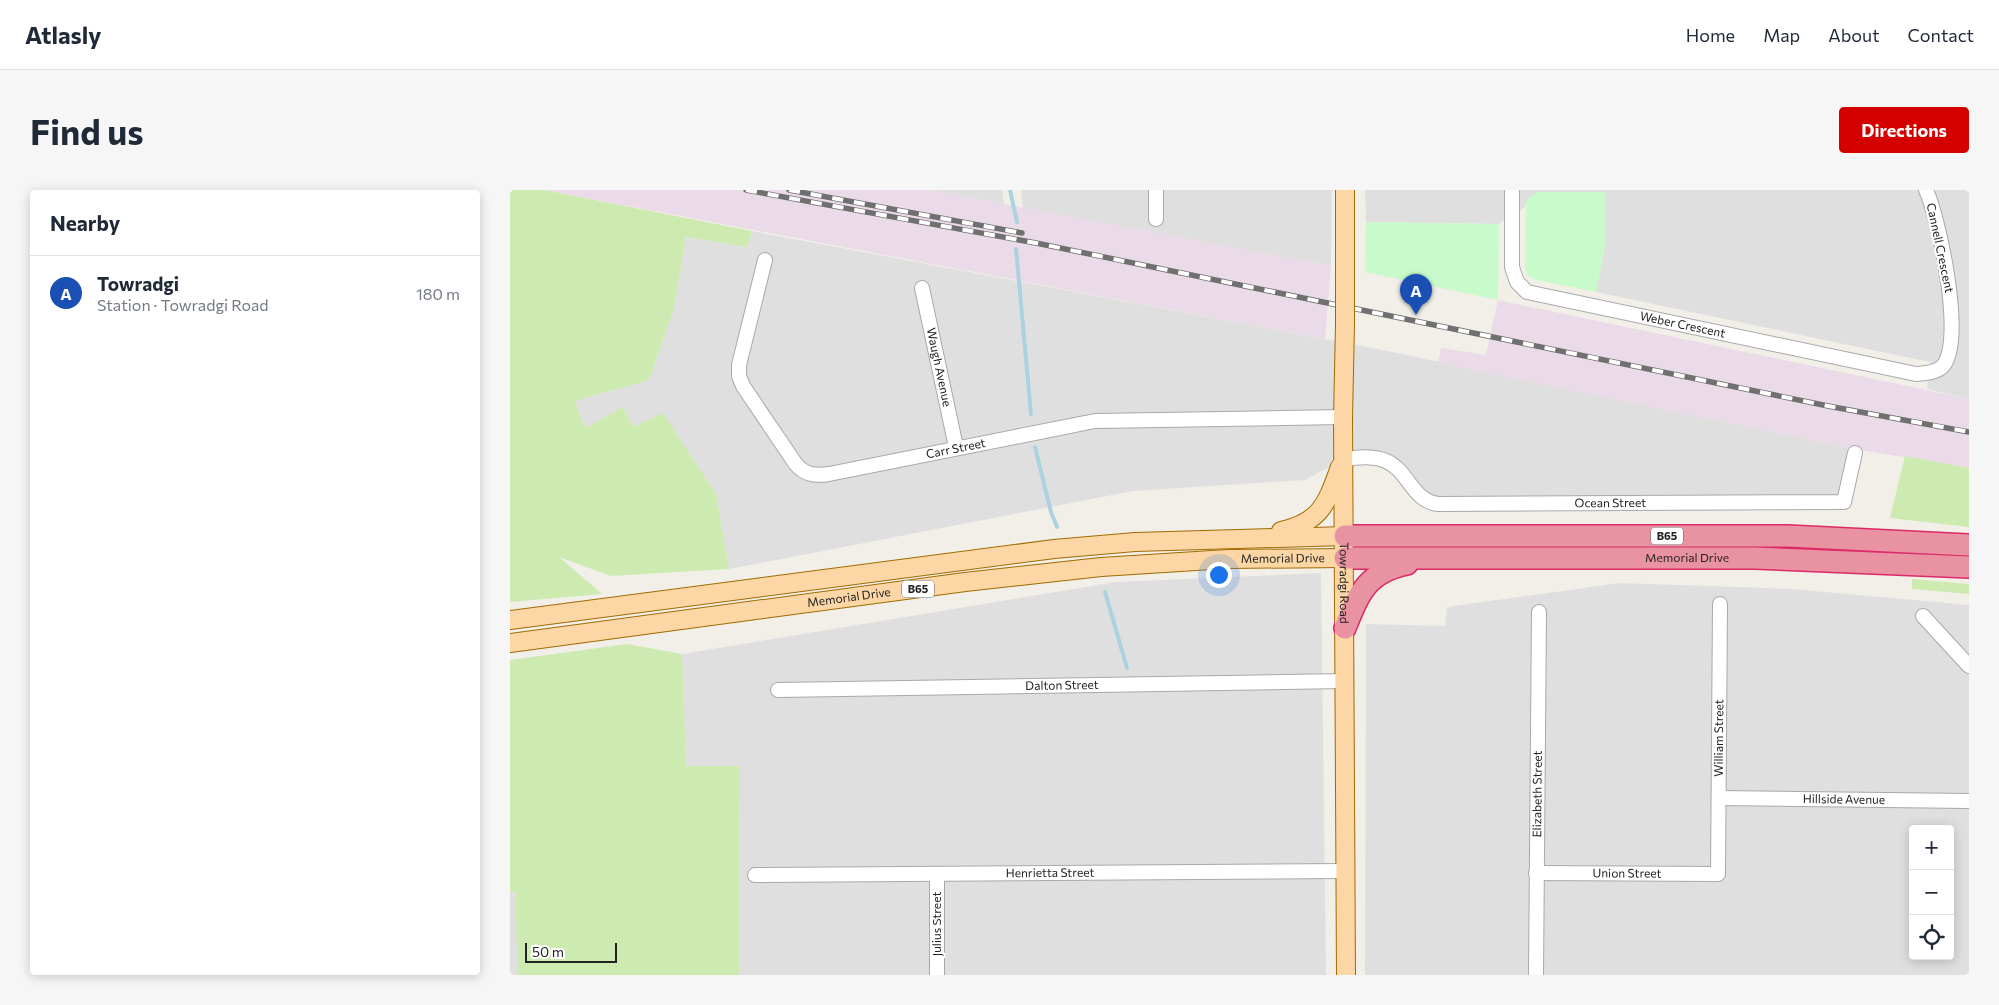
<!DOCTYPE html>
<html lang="en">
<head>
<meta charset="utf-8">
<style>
	:root { --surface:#fff; --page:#f6f6f7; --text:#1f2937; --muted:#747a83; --line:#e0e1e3; --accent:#d40000 }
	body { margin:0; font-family:Commissioner,sans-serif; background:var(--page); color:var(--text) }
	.controls { position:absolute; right:15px; bottom:15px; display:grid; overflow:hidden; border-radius:5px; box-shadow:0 2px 12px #0003 }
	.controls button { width:45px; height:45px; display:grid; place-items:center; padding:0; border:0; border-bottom:1px solid var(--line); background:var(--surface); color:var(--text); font:25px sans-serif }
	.scale { position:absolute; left:15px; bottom:12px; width:92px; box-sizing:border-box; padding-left:5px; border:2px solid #222; border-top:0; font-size:14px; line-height:18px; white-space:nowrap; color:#222; -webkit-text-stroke:4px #fff; paint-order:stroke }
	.you { position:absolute; left:708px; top:384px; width:18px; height:18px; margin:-12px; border:4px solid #fff; border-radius:50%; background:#1a73e8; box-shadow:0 0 0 8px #1a73e833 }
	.badge { display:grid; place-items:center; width:32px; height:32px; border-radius:50%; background:var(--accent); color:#fff; font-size:16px; font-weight:700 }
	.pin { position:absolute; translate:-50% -41px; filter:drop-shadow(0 1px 2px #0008) }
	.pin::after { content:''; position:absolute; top:26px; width:18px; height:15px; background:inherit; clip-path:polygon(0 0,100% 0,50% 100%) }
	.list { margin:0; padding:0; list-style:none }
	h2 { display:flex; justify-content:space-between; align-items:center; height:65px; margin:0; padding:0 20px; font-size:21px }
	h2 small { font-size:16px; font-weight:400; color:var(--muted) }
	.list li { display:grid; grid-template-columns:32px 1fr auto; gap:15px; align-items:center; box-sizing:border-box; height:75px; padding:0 20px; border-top:1px solid var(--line) }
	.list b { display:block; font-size:19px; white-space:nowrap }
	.list p { margin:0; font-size:16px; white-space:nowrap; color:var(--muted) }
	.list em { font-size:16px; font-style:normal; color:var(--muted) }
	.icon { flex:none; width:28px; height:28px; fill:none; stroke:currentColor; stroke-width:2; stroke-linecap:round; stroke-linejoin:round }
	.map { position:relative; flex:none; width:1459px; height:785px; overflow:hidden; border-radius:5px }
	header { display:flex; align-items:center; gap:30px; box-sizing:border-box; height:70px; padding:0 25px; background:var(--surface); border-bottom:1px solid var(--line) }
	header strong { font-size:24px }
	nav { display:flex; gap:28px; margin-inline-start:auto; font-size:18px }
	.intro { display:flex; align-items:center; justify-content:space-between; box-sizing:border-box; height:120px; padding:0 30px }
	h1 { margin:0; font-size:35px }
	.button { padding:12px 22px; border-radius:5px; background:var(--accent); color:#fff; font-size:18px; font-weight:700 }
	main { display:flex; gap:30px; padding:0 30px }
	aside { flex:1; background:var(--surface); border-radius:5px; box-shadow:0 2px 12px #0003 }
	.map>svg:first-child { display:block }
	.residential { fill:#e0dfdf; fill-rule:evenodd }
	.industrial { fill:#ebdbe8 }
	.grass { fill:#cdebb0 }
	.park { fill:#c8facc }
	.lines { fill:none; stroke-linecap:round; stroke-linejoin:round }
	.stream { stroke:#aad3df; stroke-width:4 }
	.minor-casing { stroke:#a9a9a9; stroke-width:16 }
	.major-casing { stroke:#a06b00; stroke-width:20 }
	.highway-casing { stroke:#dc2a67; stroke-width:24 }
	.minor { stroke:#fff; stroke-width:14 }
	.major { stroke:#fcd6a4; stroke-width:18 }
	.highway { stroke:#e892a2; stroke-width:21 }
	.rail-casing { stroke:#707070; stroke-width:5.5 }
	.rail { stroke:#fff; stroke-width:4; stroke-dasharray:11; stroke-linecap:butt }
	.major-bridge-casing { stroke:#a06b00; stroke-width:20; stroke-linecap:butt }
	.major-bridge { stroke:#fcd6a4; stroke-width:18 }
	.labels { text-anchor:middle; stroke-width:4.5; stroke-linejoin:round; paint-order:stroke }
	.shield { fill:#fff; stroke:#646464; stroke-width:1 }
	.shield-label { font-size:11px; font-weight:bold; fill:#222 }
	.street-label { font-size:12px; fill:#222; stroke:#fff }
</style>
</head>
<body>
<header>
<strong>Atlasly</strong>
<nav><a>Home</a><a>Map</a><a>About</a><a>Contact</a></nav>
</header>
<div class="intro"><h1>Find us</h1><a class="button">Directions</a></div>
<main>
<aside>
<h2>Nearby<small></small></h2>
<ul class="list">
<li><span class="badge" style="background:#1a4fb4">A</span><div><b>Towradgi</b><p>Station · Towradgi Road</p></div><em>180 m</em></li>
</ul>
</aside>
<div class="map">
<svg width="1459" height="785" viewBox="0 0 1459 785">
	<rect width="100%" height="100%" fill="#f2efe9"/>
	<path class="residential" d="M419,0H492L494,14Z
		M511,0H822L821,76L513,18Z
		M855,0H1459V209L1417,199L1420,172L1086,102L1096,51V2L1016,13L1015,17L989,34L856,32Z
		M242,41L868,159L1339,258L1345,263L1334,312L928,314L882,275L834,269L795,290L623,301L219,379L206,304L123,237L113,217L75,239L65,211L139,190L164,118L176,47L237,57Z
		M811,383L816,785H229L230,576H176L172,464L606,392Z
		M1110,393L1282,399L1459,415V785H855L856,434L935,436L937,417ZM1403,639H1440V766H1403Z
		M5,701L10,782L8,785H0V702Z"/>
	<path class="industrial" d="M34,0H419L639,41L821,76L815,149Z
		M988,110L1459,209V278L1339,258L928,173L931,158L976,165Z"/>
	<path class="grass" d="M0,0H34L242,41L237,57L176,47L164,118L139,190L65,211L75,238L113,217L123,237L153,223L206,304L219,379L101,386L49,367L92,404L0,412Z
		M1395,266L1459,278V337L1380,328Z
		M1402,389L1459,394V404L1402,399Z
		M117,454L172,464L176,576H230L229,785H8L5,702H0V470Z"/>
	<path class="park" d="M1029,2H1096V51L1086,102L1026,90L1017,85L1015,78L1016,13L1021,6Z
		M856,32L989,34L988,110L855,82Z"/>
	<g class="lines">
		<path class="stream" d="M500,0L507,32
			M506,59L521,224
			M525,257L541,322L547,337
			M595,402L617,478"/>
		<defs>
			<g id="minor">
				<path id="s1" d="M1002,0V77L1007,92L1017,102L1406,184C1415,183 1425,183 1432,177C1456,153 1429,29 1416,0"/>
				<path d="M646,29V0"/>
				<path id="s2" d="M255,70L229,175V186L233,196L285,273C294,285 305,286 319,284L585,231L833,227"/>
				<path id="s3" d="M412,98L446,257"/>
				<path id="s4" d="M834,269C847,268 864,265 876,271C898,280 902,311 928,314L1334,312L1345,263"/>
				<path d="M1413,426L1459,476"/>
				<path id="s5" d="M268,500L835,491"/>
				<path id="s6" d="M1209,608L1459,611"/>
				<path id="s7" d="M1026,683L1208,684L1210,414"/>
				<path id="s8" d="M245,685L836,681"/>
				<path d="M427,785V684"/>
				<path id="s9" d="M1026,785L1029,422"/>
			</g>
			<g id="major">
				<path d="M835,0V83"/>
				<path id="s10" d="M835,135L833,227L836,785"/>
				<path d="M771,341C812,332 817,312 830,277"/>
				<path d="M0,430L544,359L625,352L835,346"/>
				<path id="s11" d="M0,453L455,392L591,377L718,369L835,368"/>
			</g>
			<g id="highway">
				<path d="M835,346H1278L1459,355"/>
				<path id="s12" d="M835,368H1245L1459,377"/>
				<path d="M835,438C849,403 857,382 897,374"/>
			</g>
		</defs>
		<use href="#minor" class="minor-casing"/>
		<use href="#major" class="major-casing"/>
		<use href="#highway" class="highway-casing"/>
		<use href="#minor" class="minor"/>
		<use href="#major" class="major"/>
		<use href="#highway" class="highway"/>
		<defs>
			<path id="rail" d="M236,0L526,53L1318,216L1459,242
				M279,0L512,43"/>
		</defs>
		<use href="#rail" class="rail-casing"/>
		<use href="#rail" class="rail"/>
		<defs>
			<path id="major-bridge" d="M835,83V135"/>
		</defs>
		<use href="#major-bridge" class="major-bridge-casing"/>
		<use href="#major-bridge" class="major-bridge"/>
	</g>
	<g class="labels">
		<g class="shield">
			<rect x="1141" y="337.5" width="32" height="17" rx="4"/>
			<rect x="392" y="390.5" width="32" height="17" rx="4"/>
		</g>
		<g class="shield-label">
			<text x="1157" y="350">B65</text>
			<text x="408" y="403">B65</text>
		</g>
		<g class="street-label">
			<text transform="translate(1430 58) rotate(78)" y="4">Cannell Crescent</text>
			<text dy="4" stroke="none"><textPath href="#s1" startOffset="266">Weber Crescent</textPath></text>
			<text dy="4" stroke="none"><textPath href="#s3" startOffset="81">Waugh Avenue</textPath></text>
			<text dy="4" stroke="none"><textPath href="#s2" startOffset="390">Carr Street</textPath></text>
			<text dy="4" stroke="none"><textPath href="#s4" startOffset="284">Ocean Street</textPath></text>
			<text dy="4" stroke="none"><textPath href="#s12" startOffset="342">Memorial Drive</textPath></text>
			<text dy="4" stroke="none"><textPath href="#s11" startOffset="778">Memorial Drive</textPath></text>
			<text dy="4" stroke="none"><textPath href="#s10" startOffset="258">Towradgi Road</textPath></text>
			<text dy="4" stroke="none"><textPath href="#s11" startOffset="342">Memorial Drive</textPath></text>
			<text dy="4" stroke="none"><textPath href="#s5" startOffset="284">Dalton Street</textPath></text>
			<text dy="4" stroke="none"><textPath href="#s7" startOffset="318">William Street</textPath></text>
			<text dy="4" stroke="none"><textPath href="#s9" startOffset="181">Elizabeth Street</textPath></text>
			<text dy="4" stroke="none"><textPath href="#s6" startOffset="125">Hillside Avenue</textPath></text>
			<text dy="4" stroke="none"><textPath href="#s8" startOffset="295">Henrietta Street</textPath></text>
			<text dy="4" stroke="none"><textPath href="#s7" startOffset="91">Union Street</textPath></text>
			<text transform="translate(427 734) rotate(-90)" y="4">Julius Street</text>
		</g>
	</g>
</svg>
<div class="controls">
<button>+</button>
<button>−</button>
<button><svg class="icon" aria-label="locate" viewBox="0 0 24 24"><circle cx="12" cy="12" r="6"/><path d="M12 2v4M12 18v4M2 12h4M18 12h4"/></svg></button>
</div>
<div class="scale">50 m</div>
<div class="you"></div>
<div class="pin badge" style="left:906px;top:125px;background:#1a4fb4">A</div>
</div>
</main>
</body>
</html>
